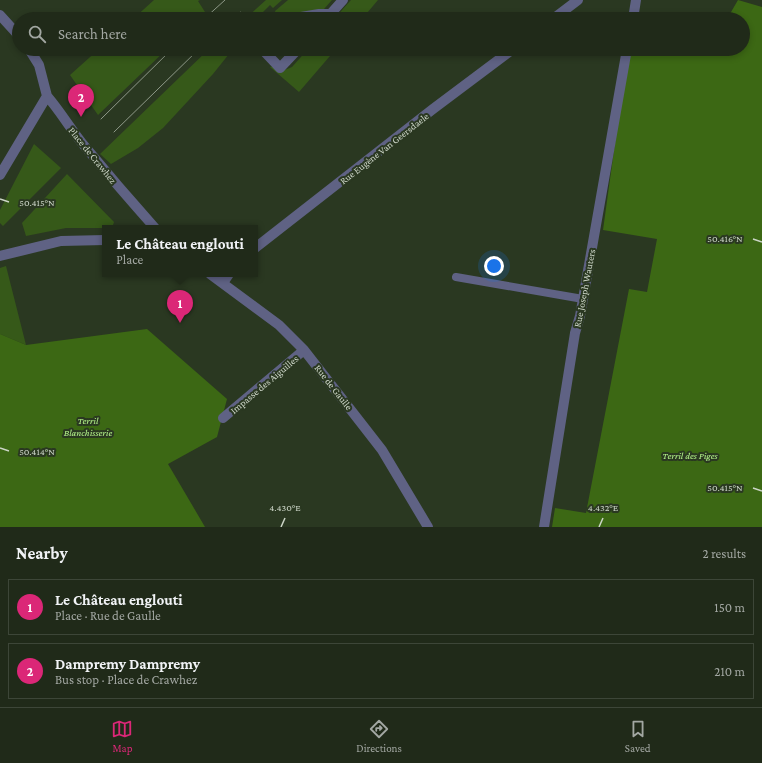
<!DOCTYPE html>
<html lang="en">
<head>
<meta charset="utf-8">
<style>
	:root { --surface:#202a19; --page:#283222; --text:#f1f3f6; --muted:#a2a7a2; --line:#3d4638; --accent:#db2777 }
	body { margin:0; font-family:"Crimson Pro",serif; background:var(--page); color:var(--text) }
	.you { position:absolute; left:494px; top:266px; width:14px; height:14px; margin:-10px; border:3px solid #fff; border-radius:50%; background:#1a73e8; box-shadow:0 0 0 6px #1a73e833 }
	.badge { display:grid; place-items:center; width:26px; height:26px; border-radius:50%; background:var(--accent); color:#fff; font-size:13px; font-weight:700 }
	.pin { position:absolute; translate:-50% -33px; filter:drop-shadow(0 1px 2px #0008) }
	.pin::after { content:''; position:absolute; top:21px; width:14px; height:12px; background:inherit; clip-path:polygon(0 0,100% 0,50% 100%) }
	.popup { position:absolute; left:102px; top:225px; width:156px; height:52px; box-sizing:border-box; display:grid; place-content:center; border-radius:0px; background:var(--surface); filter:drop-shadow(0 1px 3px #0005); font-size:13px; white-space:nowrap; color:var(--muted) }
	.popup b { font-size:15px; color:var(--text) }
	.popup::after { content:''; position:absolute; left:50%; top:100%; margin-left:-8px; border:8px solid transparent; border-top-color:var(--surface) }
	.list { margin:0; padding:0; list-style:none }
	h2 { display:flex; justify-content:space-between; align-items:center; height:52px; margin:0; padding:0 16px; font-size:17px }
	h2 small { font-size:13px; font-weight:400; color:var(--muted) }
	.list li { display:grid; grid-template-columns:26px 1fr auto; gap:12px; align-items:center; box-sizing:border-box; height:56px; margin:0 8px 8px; padding:0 8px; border:1px solid var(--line); border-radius:0px }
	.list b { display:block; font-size:15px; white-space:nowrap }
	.list p { margin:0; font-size:13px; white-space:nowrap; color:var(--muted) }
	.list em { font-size:13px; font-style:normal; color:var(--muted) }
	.icon { flex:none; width:22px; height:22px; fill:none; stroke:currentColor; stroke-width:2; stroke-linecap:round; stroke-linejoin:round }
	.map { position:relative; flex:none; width:762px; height:527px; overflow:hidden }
	.search { position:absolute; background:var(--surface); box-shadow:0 2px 6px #0003; left:12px; right:12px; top:12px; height:44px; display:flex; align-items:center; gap:10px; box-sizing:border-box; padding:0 14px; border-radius:22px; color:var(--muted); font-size:15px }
	.sheet { height:180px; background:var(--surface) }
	nav { display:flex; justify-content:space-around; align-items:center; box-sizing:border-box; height:56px; border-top:1px solid var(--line); background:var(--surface); font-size:11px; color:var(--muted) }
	nav a { display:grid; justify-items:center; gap:2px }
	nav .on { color:var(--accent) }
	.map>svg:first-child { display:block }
	.green { fill:#365919 }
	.forest { fill:#3c6814 }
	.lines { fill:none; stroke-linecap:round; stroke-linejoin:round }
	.lane { stroke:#5f6284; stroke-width:8 }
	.street { stroke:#5f6284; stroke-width:10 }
	.tram { stroke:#8e9988; stroke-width:1 }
	.ticks { fill:none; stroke:#ccd5c7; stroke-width:1.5 }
	.labels { text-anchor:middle; stroke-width:4; stroke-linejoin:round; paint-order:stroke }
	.street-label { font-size:10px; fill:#ccd5c7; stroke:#2a3821 }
	.park-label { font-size:10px; font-style:italic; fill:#b4f48a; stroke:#2a3821 }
	.ticks-label { font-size:10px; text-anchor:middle; fill:#ccd5c7; stroke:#2a3821; stroke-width:4; stroke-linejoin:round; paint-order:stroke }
</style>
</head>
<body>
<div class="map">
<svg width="762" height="527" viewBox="0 0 762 527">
	<rect width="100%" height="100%" fill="#2a3821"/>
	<path class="green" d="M154,0H200L198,1L205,12L198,19H133Z
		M266,0H282L273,8L270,5L256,19H245Z
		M288,0H332L324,9L276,17L275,11Z
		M351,0H378L362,19H334Z
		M99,49H167L98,115L70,75Z
		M209,49H233L213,74L163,128L138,148L111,164L100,154Z
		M308,49H336L299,92L270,67L274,66L282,71L292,67Z
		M34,144L61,168L3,226L0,223V210Z
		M67,174L114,222L112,228H66L26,236L22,223Z
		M6,266L26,345L0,334V268Z"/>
	<path class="forest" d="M738,0L762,7V527H552L555,508L586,513L629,289L647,292L657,239L603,230L628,49H743V19H727Z
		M147,329L227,399L217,437L168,464L205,527H0V334L26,345Z"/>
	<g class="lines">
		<path class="lane" d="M456,277L583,299"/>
		<path class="street" d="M0,15L19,36
			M289,19L319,14H330
			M326,19L343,0
			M553,19L578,0
			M633,19L636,0
			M29,49L39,65L47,96
			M262,49L280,68L298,49
			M47,96C60,111 70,128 82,143C106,172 130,200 155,228
			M0,175L47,96
			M255,248L433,109L513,49
			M0,256L61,241L105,240
			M210,274L279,325L304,350L361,423L382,450L428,527
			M223,283L229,274
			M223,418L304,350
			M544,527L575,333L580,316L627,49"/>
		<path class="tram" d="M204,19L225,0
			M233,19L240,12
			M101,119L172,49
			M114,132L199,49"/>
	</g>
	<path class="ticks" d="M0,199L9,202M753,239L762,242M0,448L9,451M753,488L762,491M281,527L285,518M599,527L603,518"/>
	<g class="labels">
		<g class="street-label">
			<text transform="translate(384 148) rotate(-38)" y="4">Rue Eugène Van Geersdaele</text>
			<text transform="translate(93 155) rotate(51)" y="4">Place de Crawhez</text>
			<text transform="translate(584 288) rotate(-79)" y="4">Rue Joseph Wauters</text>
			<text transform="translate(264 384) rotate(-40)" y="4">Impasse des Aiguilles</text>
			<text transform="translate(334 387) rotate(52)" y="4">Rue de Gaulle</text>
		</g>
		<g class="park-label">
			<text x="88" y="424">Terril<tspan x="88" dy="12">Blanchisserie</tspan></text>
			<text x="690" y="459">Terril des Piges</text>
		</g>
	</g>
	<g class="ticks-label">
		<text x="37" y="206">50.415°N</text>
		<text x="725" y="242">50.416°N</text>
		<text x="37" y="455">50.414°N</text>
		<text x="725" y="491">50.415°N</text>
		<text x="285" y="511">4.430°E</text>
		<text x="603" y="511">4.432°E</text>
	</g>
</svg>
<div class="you"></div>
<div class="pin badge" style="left:180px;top:323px">1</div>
<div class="popup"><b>Le Château englouti</b>Place</div>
<div class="pin badge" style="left:81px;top:117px">2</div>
<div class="search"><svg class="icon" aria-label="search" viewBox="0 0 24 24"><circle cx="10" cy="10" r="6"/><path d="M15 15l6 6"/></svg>Search here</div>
</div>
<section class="sheet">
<h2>Nearby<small>2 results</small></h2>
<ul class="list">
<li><span class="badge">1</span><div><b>Le Château englouti</b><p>Place · Rue de Gaulle</p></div><em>150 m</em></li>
<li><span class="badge">2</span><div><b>Dampremy Dampremy</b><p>Bus stop · Place de Crawhez</p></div><em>210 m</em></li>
</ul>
</section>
<nav>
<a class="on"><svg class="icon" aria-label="map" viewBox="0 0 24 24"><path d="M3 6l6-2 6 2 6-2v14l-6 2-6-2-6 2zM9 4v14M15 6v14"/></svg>Map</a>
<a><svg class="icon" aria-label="directions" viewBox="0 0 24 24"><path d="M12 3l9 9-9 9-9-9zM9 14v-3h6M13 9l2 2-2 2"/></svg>Directions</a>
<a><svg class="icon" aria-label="saved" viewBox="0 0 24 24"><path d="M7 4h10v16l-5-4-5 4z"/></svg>Saved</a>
</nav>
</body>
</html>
